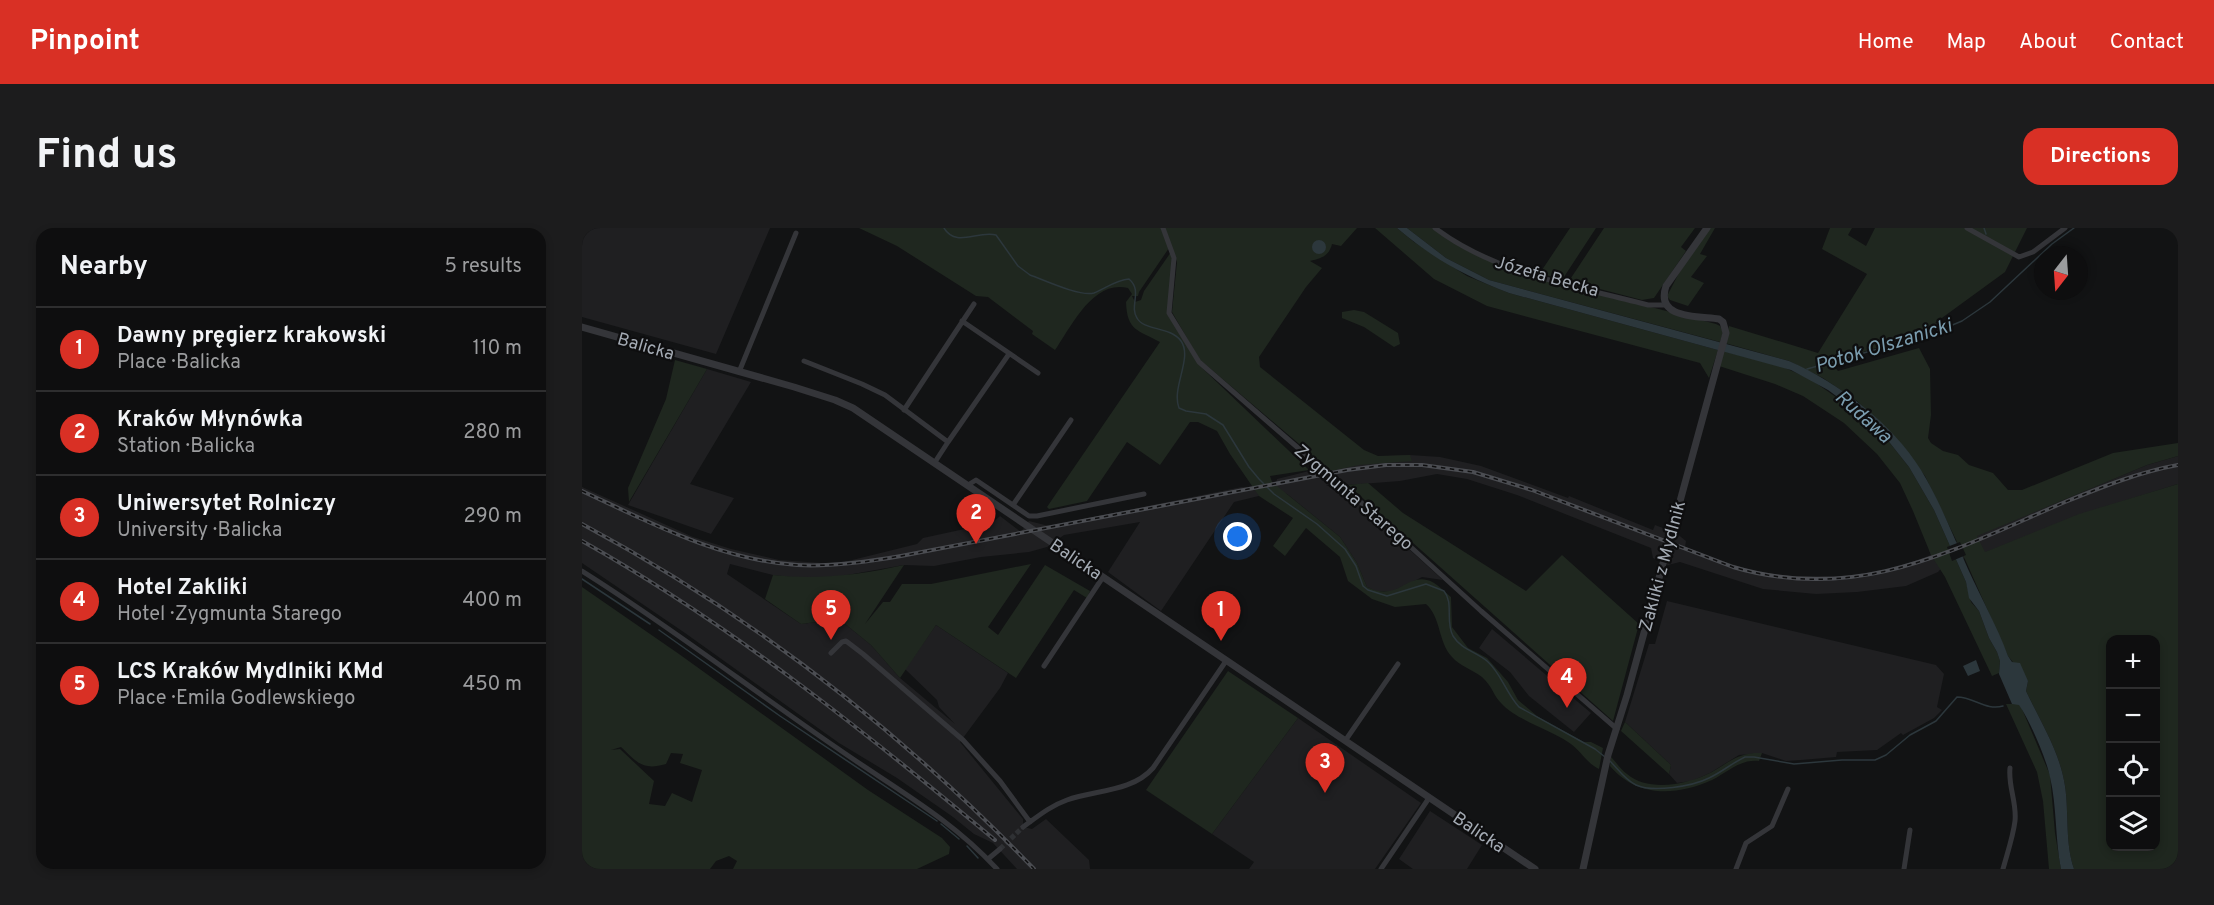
<!DOCTYPE html>
<html lang="en">
<head>
<meta charset="utf-8">
<style>
	:root { --surface:#0e0e0f; --page:#1c1c1d; --text:#f1f3f6; --muted:#9b9c9e; --line:#2e2e2f; --accent:#d93025 }
	body { margin:0; font-family:Overpass,sans-serif; background:var(--page); color:var(--text) }
	.controls { position:absolute; right:18px; bottom:18px; display:grid; overflow:hidden; border-radius:12px; box-shadow:0 3px 9px #0003 }
	.controls button { width:54px; height:54px; display:grid; place-items:center; padding:0; border:0; border-bottom:2px solid var(--line); background:var(--surface); color:var(--text); font:30px sans-serif }
	.compass { position:absolute; left:1452px; top:18px; width:54px; height:54px; border-radius:50%; background:var(--surface); box-shadow:0 3px 9px #0003; rotate:197deg }
	.you { position:absolute; left:656px; top:309px; width:21px; height:21px; margin:-15px; border:4px solid #fff; border-radius:50%; background:#1a73e8; box-shadow:0 0 0 9px #1a73e833 }
	.badge { display:grid; place-items:center; width:39px; height:39px; border-radius:50%; background:var(--accent); color:#fff; font-size:20px; font-weight:700 }
	.pin { position:absolute; translate:-50% -50px; filter:drop-shadow(0 2px 3px #0008) }
	.pin::after { content:''; position:absolute; top:32px; width:21px; height:18px; background:inherit; clip-path:polygon(0 0,100% 0,50% 100%) }
	.list { margin:0; padding:0; list-style:none }
	h2 { display:flex; justify-content:space-between; align-items:center; height:78px; margin:0; padding:0 24px; font-size:26px }
	h2 small { font-size:20px; font-weight:400; color:var(--muted) }
	.list li { display:grid; grid-template-columns:39px 1fr auto; gap:18px; align-items:center; box-sizing:border-box; height:84px; padding:0 24px; border-top:2px solid var(--line) }
	.list b { display:block; font-size:22px; white-space:nowrap }
	.list p { margin:0; font-size:20px; white-space:nowrap; color:var(--muted) }
	.list em { font-size:20px; font-style:normal; color:var(--muted) }
	.icon { flex:none; width:33px; height:33px; fill:none; stroke:currentColor; stroke-width:2; stroke-linecap:round; stroke-linejoin:round }
	.map { position:relative; flex:none; width:1596px; height:641px; overflow:hidden; border-radius:18px }
	header { display:flex; align-items:center; gap:36px; box-sizing:border-box; height:84px; padding:0 30px; background:var(--accent); color:#fff }
	header strong { font-size:28px }
	nav { display:flex; gap:33px; margin-inline-start:auto; font-size:21px }
	.intro { display:flex; align-items:center; justify-content:space-between; box-sizing:border-box; height:144px; padding:0 36px }
	h1 { margin:0; font-size:42px }
	.button { padding:15px 27px; border-radius:18px; background:var(--accent); color:#fff; font-size:21px; font-weight:700 }
	main { display:flex; gap:36px; padding:0 36px }
	aside { flex:1; background:var(--surface); border-radius:18px; box-shadow:0 3px 9px #0003 }
	.map>svg:first-child { display:block }
	.built { fill:#1f1f21 }
	.green { fill:#1f271f; fill-rule:evenodd }
	.water { fill:#2c373c }
	.pier { fill:#121314 }
	.lines { fill:none; stroke-linecap:round; stroke-linejoin:round }
	.stream { stroke:#2c373c; stroke-width:1.5 }
	.minor-tunnel { stroke:#2f3134; stroke-width:5; stroke-dasharray:5 2.5; stroke-linecap:butt }
	.minor { stroke:#343539; stroke-width:5 }
	.tertiary { stroke:#343539; stroke-width:7 }
	.rail-casing { stroke:#4b4d52; stroke-width:4 }
	.rail { stroke:#0e0e0f; stroke-width:1.5; stroke-dasharray:4.5; stroke-linecap:butt }
	.labels { text-anchor:middle; stroke-width:4.5; stroke-linejoin:round; paint-order:stroke }
	.street-label { font-size:18px; fill:#a4abb4; stroke:#0e0e0f }
	.water-label { font-size:20px; font-style:italic; fill:#7b9daf; stroke:#0e0e0f }
</style>
</head>
<body>
<header>
<strong>Pinpoint</strong>
<nav><a>Home</a><a>Map</a><a>About</a><a>Contact</a></nav>
</header>
<div class="intro"><h1>Find us</h1><a class="button">Directions</a></div>
<main>
<aside>
<h2>Nearby<small>5 results</small></h2>
<ul class="list">
<li><span class="badge">1</span><div><b>Dawny pręgierz krakowski</b><p>Place · Balicka</p></div><em>110 m</em></li>
<li><span class="badge">2</span><div><b>Kraków Młynówka</b><p>Station · Balicka</p></div><em>280 m</em></li>
<li><span class="badge">3</span><div><b>Uniwersytet Rolniczy</b><p>University · Balicka</p></div><em>290 m</em></li>
<li><span class="badge">4</span><div><b>Hotel Zakliki</b><p>Hotel · Zygmunta Starego</p></div><em>400 m</em></li>
<li><span class="badge">5</span><div><b>LCS Kraków Mydlniki KMd</b><p>Place · Emila Godlewskiego</p></div><em>450 m</em></li>
</ul>
</aside>
<div class="map">
<svg width="1596" height="641" viewBox="0 0 1596 641">
	<rect width="100%" height="100%" fill="#121314"/>
	<path class="built" d="M0,0H188L134,126L0,89Z
		M125,141L169,154L108,256L152,270L129,306L46,277Z
		M828,227L858,229L899,238L986,270L987,268L1071,302L1073,297L1094,305L1104,313L1103,319L1137,332L1175,344L1209,348H1265L1295,344L1322,337L1349,327L1347,322L1395,307L1565,237L1596,228V256L1497,287L1399,326L1364,335L1356,344L1324,358L1275,364L1234,366L1181,361L1098,334L1086,337L1071,330L1069,320L935,267L885,251L855,246L818,253L766,257H744L766,266L861,352L840,349L811,364L794,363L785,359L775,335L758,309L705,266L697,263L652,274L579,383L526,344L558,294L482,307L465,319L447,324L399,329L352,338L322,337L254,349L218,350L191,347L148,336L145,346L219,396L257,391L289,417L318,450L373,496L357,479L355,472L323,441L354,397L426,445L418,460L378,514L441,591V599L450,601L464,591L507,632L508,641H435L411,615L392,606L371,589L315,550L257,515L103,405L0,335V259L111,309L149,321L197,332L254,336L335,316L341,310L410,295L418,288L439,304L447,293L467,298L660,259L671,260L694,255L695,251L783,229Z
		M1085,373L1354,437L1362,446L1355,479L1360,482L1352,490L1321,507L1319,505L1295,522L1255,524L1254,529L1219,532L1204,533L1180,525L1157,527L1128,545L1110,553L1095,555L1087,546L1089,537L1043,494L1067,416H1073Z
		M910,401L1009,485L992,504L947,468L928,444L897,420Z
		M716,490L839,575L793,641H667L672,634L630,606Z
		M848,583L900,617L885,641H831L817,631Z"/>
	<path class="green" d="M277,0H579L587,20L557,64L556,68H550L553,74L559,72L562,63L589,24L590,31L586,86L617,137L727,242L688,248L690,254L758,309L775,335L785,359C816,374 823,347 845,352C854,354 863,364 869,369L870,399L886,420L905,430L926,454L936,472L955,488L1002,514H1009L1021,520L1017,541C1003,534 999,522 986,514C967,501 934,492 919,475C911,467 911,459 900,449C891,442 878,438 870,429C856,414 859,389 844,376L813,379L790,371L766,353L758,329L724,300L703,328L691,318L711,290L677,268L648,226L635,203L616,194H608L578,237L545,214L505,273L467,281L465,279L578,114C556,102 545,103 544,74L550,66L546,60C511,51 489,99 473,122L450,106L451,103L406,69L394,68L315,18Z
		M583,0H775L759,18L750,16C747,28 740,30 728,33L740,40L724,59L677,129L678,139L782,222L796,228L828,227L830,233L777,237L749,243L617,131L590,84L595,34Z
		M793,0H815L832,14L885,48L927,65L1136,122L1127,150L1118,135L905,78L852,51Z
		M825,0H851L906,32L1069,79L1134,96L1138,98L1141,104L1138,114L907,52L864,30Z
		M988,0H1014L980,52L958,45Z
		M1022,0H1113L1099,19L1104,23L1072,70L1060,72L987,53Z
		M1127,0H1133L1118,26L1125,28L1109,49L1122,55L1106,78L1088,72L1085,68L1097,45Z
		M1248,0H1270L1266,7L1284,18L1293,0H1445L1423,44L1353,95L1360,96V100L1248,134L1256,143L1337,120L1348,141L1349,187L1346,210L1349,215L1361,223L1376,227L1387,237L1411,245L1426,262H1440L1531,225L1596,215V228L1565,237L1395,308L1403,324L1497,286L1596,256V641H1492C1483,615 1487,585 1483,558C1478,524 1458,493 1444,463L1446,453L1426,428L1378,320L1343,248L1311,207L1275,173L1241,150L1207,133L1143,115L1147,98L1236,125L1285,46L1240,21ZM1528,412H1574V618H1528Z
		M772,82L782,84L816,105L818,116L812,119L782,99L760,90V84Z
		M1141,123L1201,139L1228,151L1280,187L1300,205L1327,239L1352,282L1384,354L1389,374L1397,383L1407,410L1415,424L1418,433L1417,445L1410,448L1363,349L1349,327L1331,283L1318,255L1295,226L1262,195L1221,168L1193,156L1137,138Z
		M93,132L125,141L47,274L46,260L84,171Z
		M786,255L821,285L944,363L980,327L1057,396L1031,493L766,257Z
		M449,336L406,399L416,407L463,337L508,363L505,370L492,362L434,450L354,397L318,450L289,417L257,391L219,396L183,371L191,347C236,352 278,347 322,337L283,396L301,374H308L320,356H349Z
		M0,359L97,426L286,562L360,610L368,619L367,626L335,641H151L155,633L147,628L134,633L128,641H0ZM39,519C55,534 60,543 84,536L89,525L101,526L98,535L120,542L110,574L90,565L83,578L67,576L72,553L38,521L29,522Z
		M646,443L716,490L630,606L564,562Z
		M1424,476H1437L1440,481L1468,547L1473,605L1479,641H1467L1461,573L1455,544Z
		M1043,494L1089,537L1087,546L1039,503Z
		M1172,525H1180L1177,533C1158,531 1146,544 1130,552C1094,568 1055,570 1028,538L1029,529C1035,535 1039,542 1045,546C1067,565 1107,556 1130,544C1146,535 1153,527 1172,525Z"/>
	<path class="water" d="M815,0H825L864,30L907,52L1207,133C1257,155 1311,196 1339,242C1358,273 1371,308 1386,341C1399,370 1415,398 1426,428L1430,434L1438,435L1446,453L1444,463C1458,493 1478,524 1483,558C1487,585 1483,615 1492,641H1479C1473,611 1475,579 1468,549C1464,530 1448,493 1437,477L1430,476L1417,446L1418,433L1415,424L1407,410L1397,383L1387,370L1384,354L1352,282L1327,239L1300,205L1280,187L1246,162L1209,142L927,65C881,47 853,32 815,0Z
		M730 19a7 7 0 1 1 14 0a7 7 0 1 1-14 0Z
		M1394,432L1398,443L1386,448L1381,438Z"/>
	<path class="pier" d="M1378,314L1384,327L1370,333L1365,319Z"/>
	<g class="lines">
		<path class="stream" d="M362,0C374,20 396,2 414,7L436,38L448,47C462,52 498,69 512,65C524,60 534,52 547,51C561,63 547,78 555,90C562,103 588,98 599,113C611,130 589,160 597,180L604,183L624,186L641,197L667,239L677,251L692,266L735,296L763,321L774,338L781,358L786,362L805,368L844,356L862,363C872,375 863,394 871,408C879,421 894,424 905,433C919,445 924,465 937,479L1013,521L1023,529
			M1402,0L1404,6
			M1225,141L1349,106L1380,93L1408,74L1470,16L1492,0
			M0,351L68,396
			M77,402L198,488L355,593
			M1027,532C1036,541 1043,552 1054,557C1071,565 1111,558 1127,550C1140,544 1150,535 1163,529H1172L1212,536L1260,532H1293L1304,527L1328,507L1354,493L1375,469C1392,469 1404,483 1421,478
			M359,596L377,611
			M385,618L396,630"/>
		<path class="minor-tunnel" d="M418,621L441,599"/>
		<path class="minor" d="M581,0L592,30L587,85L617,134L798,291L899,383L1035,501
			M853,0C914,46 994,58 1066,77H1084
			M1385,0L1437,29L1451,24L1483,0
			M380,93L456,145
			M222,133L280,156L303,167L366,214L353,234
			M157,144L214,5
			M322,182L392,76
			M366,214L427,126
			M386,257L394,252L447,288H455L562,266
			M431,277L489,192
			M0,343C88,398 170,462 255,520C312,560 367,589 415,641
			M249,425L260,414L264,413L281,426L381,512L418,553L448,594
			M462,438L521,349
			M763,513L816,436
			M441,599C455,589 468,578 485,572C513,562 550,564 571,540L644,433
			M406,631L418,621
			M799,641L847,570
			M1154,641L1164,615L1190,598L1206,561
			M1322,641L1328,602
			M1421,641C1425,626 1431,609 1433,593C1435,574 1426,559 1428,540"/>
		<path class="tertiary" d="M0,99L212,159L253,172L271,180L953,641
			M1001,641L1026,527L1045,467L1144,105L1141,94L1137,91C1115,88 1073,91 1084,58L1125,0"/>
		<defs>
			<path id="rail" d="M0,263C69,295 138,332 215,337C250,339 285,334 319,328L765,242L804,237H840L891,244L950,262L1151,339C1277,376 1371,322 1483,274C1520,259 1557,244 1596,237
				M0,296C168,386 320,504 452,641
				M0,313C148,396 282,503 413,612"/>
		</defs>
		<use href="#rail" class="rail-casing"/>
		<use href="#rail" class="rail"/>
	</g>
	<g class="labels">
		<g class="street-label">
			<text transform="translate(965 48) rotate(16)" y="6">Józefa Becka</text>
			<text transform="translate(64 118) rotate(16)" y="6">Balicka</text>
			<text transform="translate(772 269) rotate(41)" y="6">Zygmunta Starego</text>
			<text transform="translate(494 331) rotate(34)" y="6">Balicka</text>
			<text transform="translate(1080 338) rotate(-75)" y="6">Zakliki z Mydlnik</text>
			<text transform="translate(897 604) rotate(34)" y="6">Balicka</text>
		</g>
		<g class="water-label">
			<text transform="translate(1301 117) rotate(-17)" y="7">Potok Olszanicki</text>
			<text transform="translate(1282 188) rotate(42)" y="7">Rudawa</text>
		</g>
	</g>
</svg>
<div class="controls">
<button>+</button>
<button>−</button>
<button><svg class="icon" aria-label="locate" viewBox="0 0 24 24"><circle cx="12" cy="12" r="6"/><path d="M12 2v4M12 18v4M2 12h4M18 12h4"/></svg></button>
<button><svg class="icon" aria-label="layers" viewBox="0 0 24 24"><path d="M12 4l9 5-9 5-9-5zM3 14l9 5 9-5"/></svg></button>
</div>
<svg class="compass" viewBox="-18 -18 36 36"><path d="M0-13l5 13h-10z" fill="#e53935"/><path d="M0 13l5-13h-10z" fill="#9b9c9e"/></svg>
<div class="you"></div>
<div class="pin badge" style="left:639px;top:413px">1</div>
<div class="pin badge" style="left:394px;top:316px">2</div>
<div class="pin badge" style="left:743px;top:565px">3</div>
<div class="pin badge" style="left:985px;top:480px">4</div>
<div class="pin badge" style="left:249px;top:412px">5</div>
</div>
</main>
</body>
</html>
